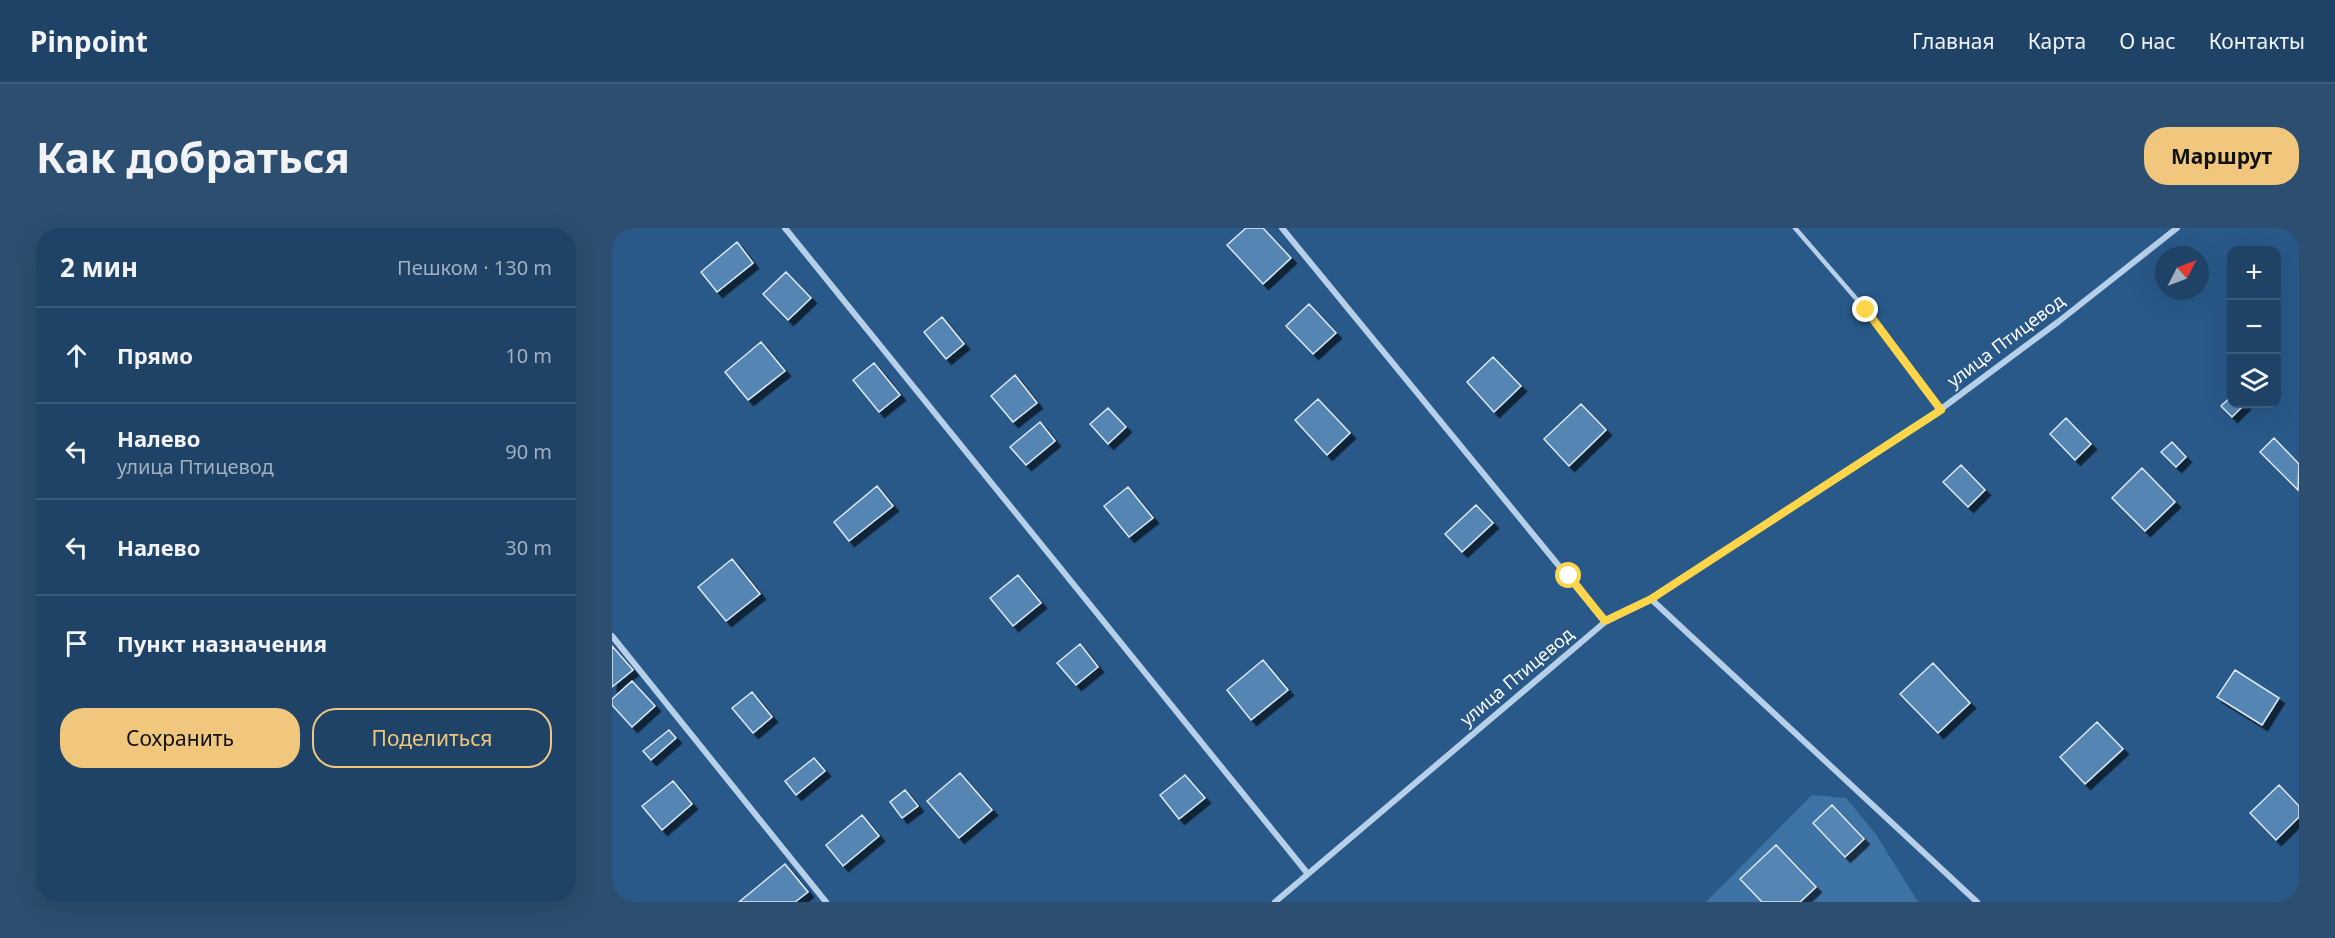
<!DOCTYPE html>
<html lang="ru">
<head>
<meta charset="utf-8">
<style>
	:root { --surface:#1f4367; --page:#2c4e70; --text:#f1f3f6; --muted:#a1b0c0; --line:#3c5c7b; --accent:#f0c77d }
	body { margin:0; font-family:"Noto Sans",sans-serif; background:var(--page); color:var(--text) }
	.controls { position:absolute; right:18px; top:18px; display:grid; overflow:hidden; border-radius:12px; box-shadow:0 6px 24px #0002 }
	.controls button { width:54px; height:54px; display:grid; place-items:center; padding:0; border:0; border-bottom:2px solid var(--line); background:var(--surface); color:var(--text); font:30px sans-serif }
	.compass { position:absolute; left:1543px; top:18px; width:54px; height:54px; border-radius:50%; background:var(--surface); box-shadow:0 6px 24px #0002; rotate:48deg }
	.stop { position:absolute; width:18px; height:18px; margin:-14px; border:4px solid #ffd54a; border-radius:50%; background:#fff }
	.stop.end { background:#ffd54a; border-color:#fff; box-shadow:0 2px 6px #0008 }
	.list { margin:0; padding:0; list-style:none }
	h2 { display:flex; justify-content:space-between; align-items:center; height:78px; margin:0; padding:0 24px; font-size:26px }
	h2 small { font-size:20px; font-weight:400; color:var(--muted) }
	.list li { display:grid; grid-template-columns:39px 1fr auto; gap:18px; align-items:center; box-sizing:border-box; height:96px; padding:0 24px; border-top:2px solid var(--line) }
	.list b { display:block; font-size:22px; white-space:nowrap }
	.list p { margin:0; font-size:20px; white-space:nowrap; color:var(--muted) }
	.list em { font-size:20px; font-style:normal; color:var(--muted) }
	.actions { display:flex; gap:12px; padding:18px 24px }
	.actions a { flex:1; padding:14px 0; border:2px solid var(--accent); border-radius:24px; text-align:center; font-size:21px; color:var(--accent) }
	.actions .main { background:var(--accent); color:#111 }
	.icon { flex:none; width:33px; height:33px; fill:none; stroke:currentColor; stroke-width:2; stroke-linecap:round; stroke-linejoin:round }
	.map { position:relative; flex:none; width:1687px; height:674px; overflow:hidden; border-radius:24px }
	header { display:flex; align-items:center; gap:36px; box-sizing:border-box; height:84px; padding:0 30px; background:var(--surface); border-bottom:2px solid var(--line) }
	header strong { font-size:28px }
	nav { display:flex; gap:33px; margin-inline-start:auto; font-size:21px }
	.intro { display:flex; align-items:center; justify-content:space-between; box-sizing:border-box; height:144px; padding:0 36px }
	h1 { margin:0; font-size:42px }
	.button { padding:15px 27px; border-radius:24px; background:var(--accent); color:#111; font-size:21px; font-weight:700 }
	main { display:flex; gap:36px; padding:0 36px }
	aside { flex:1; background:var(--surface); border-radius:24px; box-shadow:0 6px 24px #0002 }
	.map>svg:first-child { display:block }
	.green { fill:#3d74a5 }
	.building { fill:#5585b2; stroke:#dae9f7; stroke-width:1.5; filter:url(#shadow) }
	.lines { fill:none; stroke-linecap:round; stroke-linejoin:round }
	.service { stroke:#b6d0e9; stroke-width:4.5 }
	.minor { stroke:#b6d0e9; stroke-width:6 }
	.route { stroke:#ffd54a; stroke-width:8 }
	.labels { text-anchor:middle; stroke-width:4.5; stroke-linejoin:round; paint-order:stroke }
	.street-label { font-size:18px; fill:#fff; stroke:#295989 }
</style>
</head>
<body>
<header>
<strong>Pinpoint</strong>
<nav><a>Главная</a><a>Карта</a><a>О нас</a><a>Контакты</a></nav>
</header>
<div class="intro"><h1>Как добраться</h1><a class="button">Маршрут</a></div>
<main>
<aside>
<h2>2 мин<small>Пешком · 130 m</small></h2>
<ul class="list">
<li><svg class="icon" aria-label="ahead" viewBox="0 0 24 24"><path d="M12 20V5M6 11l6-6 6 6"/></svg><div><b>Прямо</b></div><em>10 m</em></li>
<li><svg class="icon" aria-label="left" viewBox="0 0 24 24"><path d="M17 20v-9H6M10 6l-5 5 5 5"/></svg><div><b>Налево</b><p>улица Птицевод</p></div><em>90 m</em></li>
<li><svg class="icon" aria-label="left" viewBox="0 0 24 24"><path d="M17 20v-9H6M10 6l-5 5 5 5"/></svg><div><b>Налево</b></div><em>30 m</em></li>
<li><svg class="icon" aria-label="arrive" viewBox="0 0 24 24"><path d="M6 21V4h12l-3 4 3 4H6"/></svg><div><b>Пункт назначения</b></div></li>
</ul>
<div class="actions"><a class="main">Сохранить</a><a>Поделиться</a></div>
</aside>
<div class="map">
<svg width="1687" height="674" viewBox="0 0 1687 674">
	<defs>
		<filter id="shadow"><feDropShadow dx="5.5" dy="5.5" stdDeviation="0" flood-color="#0009"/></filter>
	</defs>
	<rect width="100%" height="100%" fill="#295989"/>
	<path class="green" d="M1200,567L1234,570L1263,605L1306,674H1094Z"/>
	<path class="building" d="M634,0H651L679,30L651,56L615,17Z
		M125,14L141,35L105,64L89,44Z
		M174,44L199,70L176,92L151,66Z
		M697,76L724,105L701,126L674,98Z
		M330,89L352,116L334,131L312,104Z
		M149,114L173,143L136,172L113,144Z
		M881,129L909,158L882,184L855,154Z
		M262,135L288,167L267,184L241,152Z
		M403,147L425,175L401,194L379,168Z
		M1620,168V176H1633L1620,189L1609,178Z
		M706,171L738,205L715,227L683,192Z
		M969,176L994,202L957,238L932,211Z
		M496,180L514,199L496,216L478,196Z
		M1454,190L1479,216L1463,232L1438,206Z
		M428,194L443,213L414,237L398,219Z
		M1662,210L1687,236L1686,262L1648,224Z
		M1560,214L1574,229L1564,239L1549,224Z
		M1349,237L1373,262L1356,279L1331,254Z
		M1530,240L1563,274L1533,303L1500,270Z
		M265,258L281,278L237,313L222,294Z
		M516,259L541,290L517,309L492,278Z
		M864,277L881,295L850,324L833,306Z
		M120,331L148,366L114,393L86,359Z
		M406,347L429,375L401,398L378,370Z
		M468,416L486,439L464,457L445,435Z
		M0,418L21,442L0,459Z
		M651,432L676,462L639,492L615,462Z
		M1321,435L1358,475L1326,505L1288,466Z
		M1623,442L1667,470L1650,497L1605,469Z
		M20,453L43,478L20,499L0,477V471Z
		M140,464L160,489L141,505L120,480Z
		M1485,494L1511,521L1473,556L1448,529Z
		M57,502L64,510L39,532L31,523Z
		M202,530L213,543L184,567L173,553Z
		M348,545L380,582L347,610L315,573Z
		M573,547L593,570L567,591L548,567Z
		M61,553L80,576L50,602L30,578Z
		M1667,557L1687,578V589L1664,612L1638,585Z
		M293,562L306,578L290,590L278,574Z
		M1220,577L1252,611L1233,629L1201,595Z
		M250,587L267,608L231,638L214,617Z
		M1164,617L1204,659L1188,674H1150L1128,651Z
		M173,636L196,664L183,674H127Z"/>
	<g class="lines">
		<path class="service" d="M1183,0L1254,82L1329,181"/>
		<path class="minor" d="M173,0L696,646
			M670,0L993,394
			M1039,371L1365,674
			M0,408L214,674
			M663,674L993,394L1039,371L1329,181L1446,94L1565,0"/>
	</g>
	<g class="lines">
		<path class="route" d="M957,348L993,393L1039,371L1329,182L1254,82"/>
	</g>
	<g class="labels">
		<g class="street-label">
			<text transform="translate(1394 113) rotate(-37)" y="6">улица Птицевод</text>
			<text transform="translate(905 449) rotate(-40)" y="6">улица Птицевод</text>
		</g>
	</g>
</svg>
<div class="controls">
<button>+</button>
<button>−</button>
<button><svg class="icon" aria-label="layers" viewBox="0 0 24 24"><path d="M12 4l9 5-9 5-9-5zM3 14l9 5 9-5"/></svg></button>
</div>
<svg class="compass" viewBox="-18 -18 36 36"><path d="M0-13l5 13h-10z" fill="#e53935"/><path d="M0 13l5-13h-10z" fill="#a1b0c0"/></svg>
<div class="stop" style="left:957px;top:348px"></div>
<div class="stop end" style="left:1254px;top:82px"></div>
</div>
</main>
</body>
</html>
